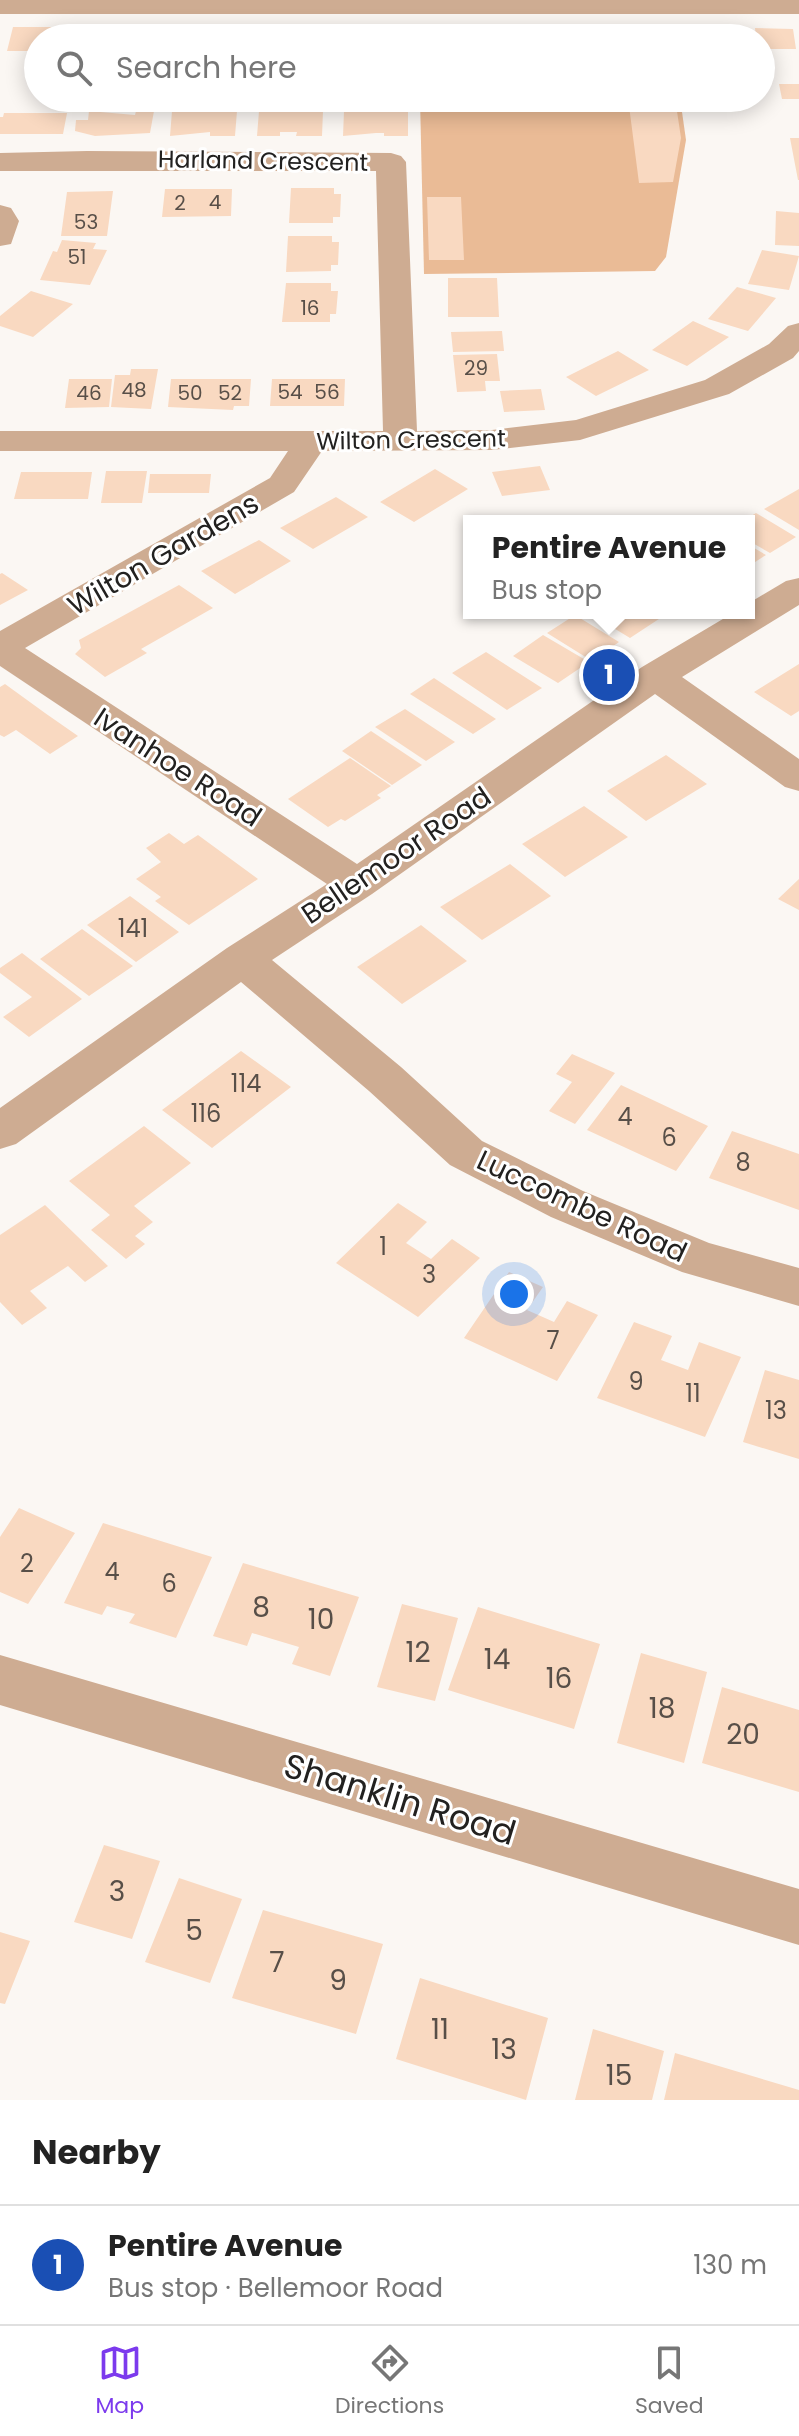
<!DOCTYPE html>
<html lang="en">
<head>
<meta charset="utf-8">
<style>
	:root { --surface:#fff; --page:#f6f6f6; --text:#222; --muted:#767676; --line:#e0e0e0; --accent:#7c3aed }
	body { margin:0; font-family:Poppins,sans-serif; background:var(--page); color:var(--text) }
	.you { position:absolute; left:514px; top:1294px; width:28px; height:28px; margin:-20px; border:6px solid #fff; border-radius:50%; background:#1a73e8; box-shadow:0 0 0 12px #1a73e833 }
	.badge { display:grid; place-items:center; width:52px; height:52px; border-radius:50%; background:var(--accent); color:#fff; font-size:26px; font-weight:700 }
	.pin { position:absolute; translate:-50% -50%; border:4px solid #fff; box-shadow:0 2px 8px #0006 }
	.popup { position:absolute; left:463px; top:515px; width:292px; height:104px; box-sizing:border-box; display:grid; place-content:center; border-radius:0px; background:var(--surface); filter:drop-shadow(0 2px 6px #0005); font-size:26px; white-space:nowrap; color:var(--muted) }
	.popup b { font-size:30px; color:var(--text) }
	.popup::after { content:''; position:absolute; left:50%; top:100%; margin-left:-16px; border:16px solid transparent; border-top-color:var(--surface) }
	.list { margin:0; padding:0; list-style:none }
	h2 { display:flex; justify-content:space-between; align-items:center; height:104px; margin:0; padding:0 32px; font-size:34px }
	h2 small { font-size:26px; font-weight:400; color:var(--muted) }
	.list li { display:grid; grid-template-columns:52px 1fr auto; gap:24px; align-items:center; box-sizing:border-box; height:120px; padding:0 32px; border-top:2px solid var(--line) }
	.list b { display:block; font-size:30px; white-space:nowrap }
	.list p { margin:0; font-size:26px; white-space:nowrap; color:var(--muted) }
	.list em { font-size:26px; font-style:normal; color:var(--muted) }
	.icon { flex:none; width:44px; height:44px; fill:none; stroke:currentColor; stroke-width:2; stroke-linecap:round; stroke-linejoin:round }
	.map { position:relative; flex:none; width:799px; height:2100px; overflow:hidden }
	.search { position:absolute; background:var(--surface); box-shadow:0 4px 20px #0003; left:24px; right:24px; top:24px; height:88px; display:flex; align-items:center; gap:20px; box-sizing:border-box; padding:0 28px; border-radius:44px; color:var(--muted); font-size:30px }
	.sheet { height:224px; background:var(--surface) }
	nav { display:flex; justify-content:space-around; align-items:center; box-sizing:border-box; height:112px; border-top:2px solid var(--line); background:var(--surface); font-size:22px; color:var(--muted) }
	nav a { display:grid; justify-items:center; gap:4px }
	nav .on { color:var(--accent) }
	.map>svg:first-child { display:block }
	.green { fill:#eabb96 }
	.building { fill:#f9d9c1 }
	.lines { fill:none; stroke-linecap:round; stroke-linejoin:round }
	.minor { fill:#ceac92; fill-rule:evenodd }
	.labels { text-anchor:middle; stroke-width:6; stroke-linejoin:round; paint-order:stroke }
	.far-number-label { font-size:20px; fill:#584f48 }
	.far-street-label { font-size:24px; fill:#222120; stroke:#fff }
	.number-label { font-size:24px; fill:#584f48 }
	.street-label { font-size:28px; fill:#222120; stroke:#fff }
	.near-number-label { font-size:28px; fill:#584f48 }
	.near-street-label { font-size:34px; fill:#222120; stroke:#fff }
</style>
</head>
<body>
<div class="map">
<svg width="799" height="2100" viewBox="0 0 799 2100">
	<rect width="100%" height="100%" fill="#fbf7f3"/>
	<path class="green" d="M420,98H680L686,140L666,257L655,271L424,274Z"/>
	<path class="building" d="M610,25L612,38H577L576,26Z
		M345,26L408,27L407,38H345Z
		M13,27H74L72,38H38V51H7Z
		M95,27H158L157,38H93Z
		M507,27H572L573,38H507Z
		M623,27L658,28L659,38H624Z
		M179,28H242L241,38H178Z
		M261,28H324V38H260Z
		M427,28H490L491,38H427Z
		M669,28H704L705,38H670Z
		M707,28H747L749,38H709Z
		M755,28L793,29L796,49H761V38H756Z
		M779,84H799V99H782Z
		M628,98H675L681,138L673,182L639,183Z
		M89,111L135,115L136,111H154L150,133L95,136L75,131L76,120H88Z
		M172,111H237L235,136H210V132L170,136Z
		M259,111H323L322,136H296L297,132H280V136H257Z
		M344,111H408V136H384V133H376L343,136Z
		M4,113H67L63,134H0V117H3Z
		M790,138H799V180H798Z
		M291,188H334V194H341L340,217H333V223H289Z
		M165,189H232L231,216L162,217Z
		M113,191L107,236H61L67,192Z
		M427,197H461L464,260H429Z
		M776,211L799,213V246L775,245Z
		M288,236H332V242H339L338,265H331V271L286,272Z
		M62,240L96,243L93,249L107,250L90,285L40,280L53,251L57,252Z
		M762,250L799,256L789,290L748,284Z
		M448,278H497L499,317H448Z
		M286,283H331V291H338L336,314H330V322H282Z
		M737,287L776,298L748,331L708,319Z
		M31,291L73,304L33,337L0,326V316Z
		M693,321L729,337L687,366L652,350Z
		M502,331L504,351L453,352L451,332Z
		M618,351L649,370L596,396L566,377Z
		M497,354L500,381H485L486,391L457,392L453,355Z
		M131,369H158L151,409L111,407L115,375H130Z
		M69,379H112L109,407L65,408Z
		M171,379H251L249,406H234L233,410L168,407Z
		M272,379H345L344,406H270Z
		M541,389L545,410L504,412L500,391Z
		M540,466L550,490L502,496L492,472Z
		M435,469L468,489L414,522L380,502Z
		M106,471H147L142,503H101Z
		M21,472H92L88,499H14Z
		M150,474H211L209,493H148Z
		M799,489V530L764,509Z
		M336,497L368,517L313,549L280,528Z
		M756,513L796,537L770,553L749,541V521H743Z
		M259,540L291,561L235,594L201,571Z
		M749,545L766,555L749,566Z
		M2,573L28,590L0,605V574Z
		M179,585L213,608L141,649L147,653L105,677L75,654L81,648L79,640Z
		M589,613H662L665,615L630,638Z
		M575,615L619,642L592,661L547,633Z
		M543,635L589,662L558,683L513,656Z
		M486,652L542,688L507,710L452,673Z
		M799,664V711L791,716L754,692Z
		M434,678L496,719L473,734L410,694Z
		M5,684L45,713L78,736L50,754L16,730L4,737L0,735V687Z
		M405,709L455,742L426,761L375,727Z
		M371,731L422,765L392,785L342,751Z
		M666,755L707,784L646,821L607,791Z
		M350,758L391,786L377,795L381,798L345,821L341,819L328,827L288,799Z
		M584,806L628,837L565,877L522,844Z
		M169,833L184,844L198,835L258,879L189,925L155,901L161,897L136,879L161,862L146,848Z
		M510,864L551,896L482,940L440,907Z
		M799,879V910L778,899Z
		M130,896L179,932L136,962L87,925Z
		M421,925L467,961L402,1004L357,967Z
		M82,929L133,966L89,996L40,959Z
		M22,953L82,999L29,1037L3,1017L32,997L0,973V968Z
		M241,1051L291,1087L212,1148L162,1110Z
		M572,1054L615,1073L575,1124L549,1111L572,1082L556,1074Z
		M621,1085L708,1126L676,1171L587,1130Z
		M144,1126L191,1163L134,1206L153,1222L135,1236L145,1244L126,1259L91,1230L110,1215L69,1181Z
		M732,1131L799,1154V1210L709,1178Z
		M398,1203L427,1222L406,1243L431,1259L452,1239L480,1258L418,1317L336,1263Z
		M45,1205L108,1266L85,1282L68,1266L30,1291L47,1308L22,1325L0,1302V1235Z
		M509,1272L543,1287L527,1310L554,1322L567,1301L598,1315L557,1381L464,1338Z
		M634,1322L672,1336L661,1360L688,1370L699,1342L741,1357L705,1437L597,1398Z
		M765,1370L799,1380V1459L743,1442Z
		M19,1508L75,1533L28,1604L0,1592V1537Z
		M103,1523L212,1557L176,1638L129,1623L135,1614L107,1606L102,1615L64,1603Z
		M243,1563L359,1597L330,1676L292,1664L299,1647L252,1633L247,1646L213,1636Z
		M402,1604L458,1618L435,1701L377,1687Z
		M478,1607L600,1644L574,1729L448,1690Z
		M641,1653L707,1672L684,1763L617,1743Z
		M722,1687L799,1710V1792L702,1763Z
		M104,1845L160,1861L132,1939L74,1922Z
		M179,1878L242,1899L210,1983L145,1962Z
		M263,1910L383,1944L356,2034L232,1998Z
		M0,1932L30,1941L5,2004L0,2003Z
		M420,1978L548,2018L526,2100L396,2059Z
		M593,2029L664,2051L652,2100H575Z
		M675,2053L799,2090V2100H664Z"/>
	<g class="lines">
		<path class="minor" d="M0,0H799V14H0Z
			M87,151L391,153L401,156L406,162L417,431L492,430L576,420L705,380L769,344L788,326L799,323V351L793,358L729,394L580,440L492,450L322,451L294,492L25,648L357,864L642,667L733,613H749V603L786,581L799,578V605L682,677L799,759V791L785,787L655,694L372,894L272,960L401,1067L482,1141L583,1191L709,1243L799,1268V1306L682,1272L551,1217L450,1165L369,1091L241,982L16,1144L0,1149V1108L227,948L327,884L0,666V631L270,478L288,451H0V431H383L376,171H0V153Z
			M0,205L11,208L19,221L11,244L0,246Z
			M0,1655L799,1889V1945L0,1705Z"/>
	</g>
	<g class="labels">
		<g class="far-number-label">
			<text x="215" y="209">4</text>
			<text x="180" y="210">2</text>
			<text x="86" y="229">53</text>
			<text x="77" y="264">51</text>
			<text x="310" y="315">16</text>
			<text x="476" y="375">29</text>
			<text x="134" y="397">48</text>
			<text x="290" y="399">54</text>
			<text x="327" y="399">56</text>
			<text x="89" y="400">46</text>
			<text x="190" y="400">50</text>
			<text x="230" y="400">52</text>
		</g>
		<g class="far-street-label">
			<text transform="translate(263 161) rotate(1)" y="8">Harland Crescent</text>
			<text transform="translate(411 440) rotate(-1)" y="8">Wilton Crescent</text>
		</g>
		<g class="number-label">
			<text x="133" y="937">141</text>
			<text x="246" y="1092">114</text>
			<text x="206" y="1122">116</text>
			<text x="625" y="1125">4</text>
			<text x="669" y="1146">6</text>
			<text x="743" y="1171">8</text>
			<text x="383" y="1255">1</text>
			<text x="429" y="1283">3</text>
			<text x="553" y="1349">7</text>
			<text x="636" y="1390">9</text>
			<text x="693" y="1402">11</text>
			<text x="776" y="1419">13</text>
			<text x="27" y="1572">2</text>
			<text x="112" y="1580">4</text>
			<text x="169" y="1592">6</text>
		</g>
		<g class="street-label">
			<text transform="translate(163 554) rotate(-30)" y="10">Wilton Gardens</text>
			<text transform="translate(178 767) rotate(33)" y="10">Ivanhoe Road</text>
			<text transform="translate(396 855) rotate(-34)" y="10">Bellemoor Road</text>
			<text transform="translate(582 1206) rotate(25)" y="10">Luccombe Road</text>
		</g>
		<g class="near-number-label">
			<text x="261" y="1617">8</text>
			<text x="321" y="1629">10</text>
			<text x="418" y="1662">12</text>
			<text x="497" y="1669">14</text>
			<text x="559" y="1688">16</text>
			<text x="662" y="1718">18</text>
			<text x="743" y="1744">20</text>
			<text x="117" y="1901">3</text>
			<text x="194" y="1940">5</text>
			<text x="277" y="1972">7</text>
			<text x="338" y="1990">9</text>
			<text x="440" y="2039">11</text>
			<text x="504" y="2059">13</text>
			<text x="619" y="2085">15</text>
		</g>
		<g class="near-street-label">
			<text transform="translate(400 1799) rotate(17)" y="12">Shanklin Road</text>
		</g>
	</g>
</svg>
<div class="you"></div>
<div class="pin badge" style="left:609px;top:675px;background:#1a4fb4">1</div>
<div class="popup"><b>Pentire Avenue</b>Bus stop</div>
<div class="search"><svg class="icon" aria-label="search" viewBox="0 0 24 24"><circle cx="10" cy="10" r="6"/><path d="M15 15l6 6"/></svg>Search here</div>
</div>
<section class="sheet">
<h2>Nearby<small></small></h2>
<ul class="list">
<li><span class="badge" style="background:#1a4fb4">1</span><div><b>Pentire Avenue</b><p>Bus stop · Bellemoor Road</p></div><em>130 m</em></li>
</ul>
</section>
<nav>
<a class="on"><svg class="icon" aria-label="map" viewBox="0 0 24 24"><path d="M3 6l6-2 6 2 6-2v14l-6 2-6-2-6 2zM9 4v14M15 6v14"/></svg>Map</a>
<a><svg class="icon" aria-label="directions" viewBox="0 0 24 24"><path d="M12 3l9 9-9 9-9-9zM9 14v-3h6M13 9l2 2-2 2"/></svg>Directions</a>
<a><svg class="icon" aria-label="saved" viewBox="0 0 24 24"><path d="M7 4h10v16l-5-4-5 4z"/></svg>Saved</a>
</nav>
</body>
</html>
